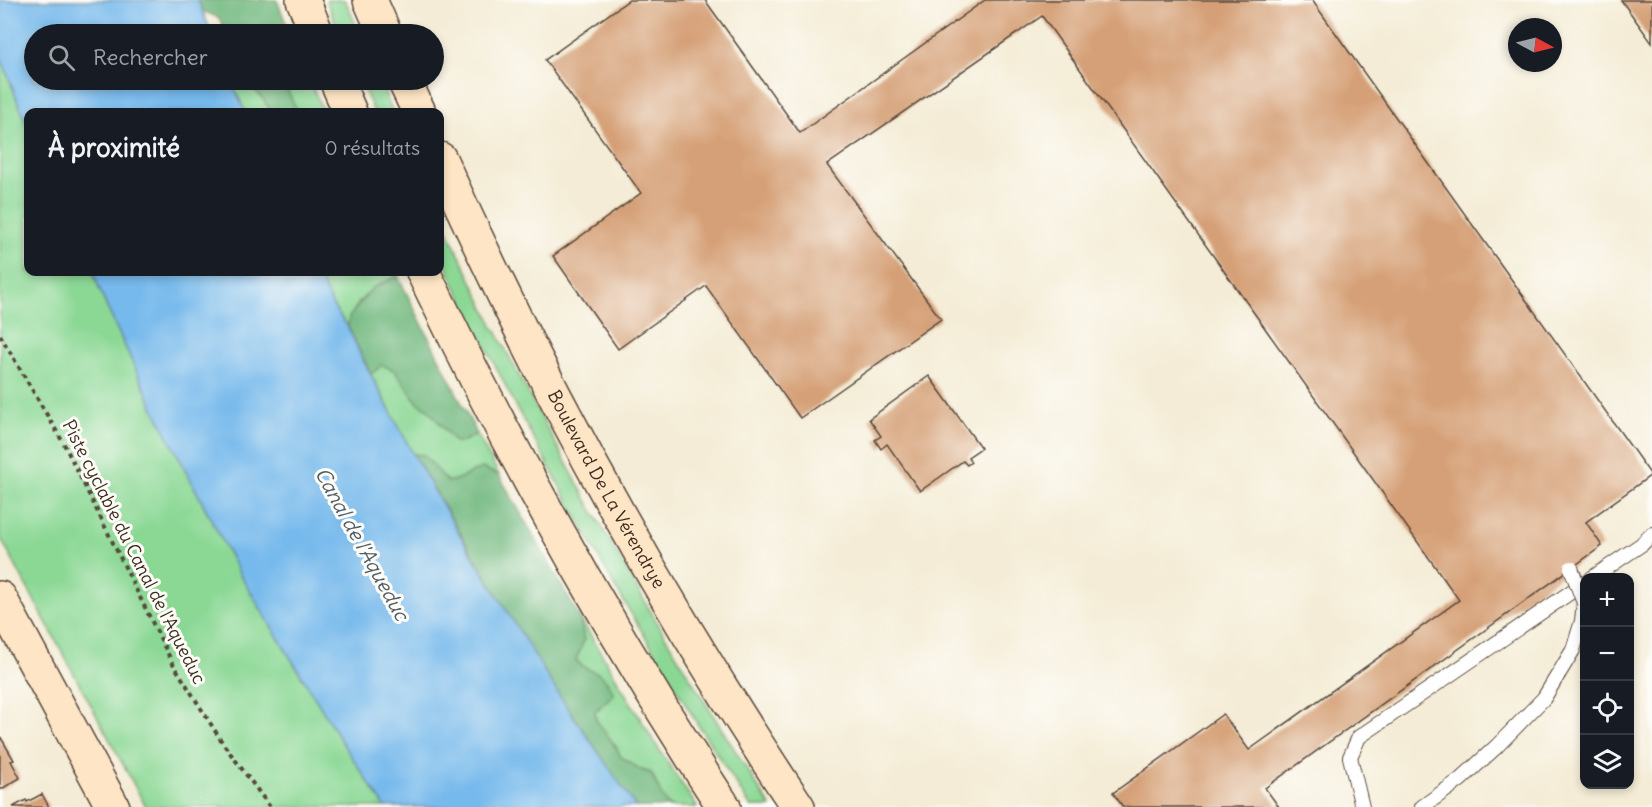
<!DOCTYPE html>
<html lang="fr">
<head>
<meta charset="utf-8">
<style>
	:root { --surface:#171b24; --page:#20242c; --text:#f1f3f6; --muted:#9ea1a6; --line:#363941 }
	body { margin:0; font-family:Delius,sans-serif; background:var(--page); color:var(--text) }
	.controls { position:absolute; right:18px; bottom:18px; display:grid; overflow:hidden; border-radius:12px; box-shadow:0 3px 9px #0003 }
	.controls button { width:54px; height:54px; display:grid; place-items:center; padding:0; border:0; border-bottom:2px solid var(--line); background:var(--surface); color:var(--text); font:30px sans-serif }
	.compass { position:absolute; left:1508px; top:18px; width:54px; height:54px; border-radius:50%; background:var(--surface); box-shadow:0 3px 9px #0003; rotate:97deg }
	.list { margin:0; padding:0; list-style:none }
	h2 { display:flex; justify-content:space-between; align-items:center; height:78px; margin:0; padding:0 24px; font-size:26px }
	h2 small { font-size:20px; font-weight:400; color:var(--muted) }
	.icon { flex:none; width:33px; height:33px; fill:none; stroke:currentColor; stroke-width:2; stroke-linecap:round; stroke-linejoin:round }
	.map { position:relative; flex:none; width:1652px; height:807px; overflow:hidden }
	.search { position:absolute; background:var(--surface); box-shadow:0 3px 9px #0003; left:24px; top:24px; width:420px; height:66px; display:flex; align-items:center; gap:15px; box-sizing:border-box; padding:0 21px; border-radius:33px; color:var(--muted); font-size:22px }
	.panel { position:absolute; background:var(--surface); box-shadow:0 3px 9px #0003; left:24px; top:108px; width:420px; height:168px; border-radius:12px }
	.map>svg:first-child { display:block }
	.green { fill:#8bd895; stroke:#63815a; stroke-width:1.5 }
	.forest { fill:#70b87e; stroke:#56714e; stroke-width:1.5 }
	.water { fill:#76b9ec; stroke:#587285; stroke-width:1.5 }
	.building { fill:#d5a077 }
	.lines { fill:none; stroke-linecap:round; stroke-linejoin:round }
	.lane-casing { stroke:#57473a; stroke-width:16 }
	.secondary-casing { stroke:#57473a; stroke-width:36 }
	.path { stroke:#57473a; stroke-width:4; stroke-dasharray:4.5 4.5; stroke-linecap:butt }
	.lane { stroke:#fff; stroke-width:14 }
	.secondary { stroke:#fde5c5; stroke-width:33 }
	.lane-bridge-casing { stroke:#57473a; stroke-width:16; stroke-linecap:butt }
	.lane-bridge { stroke:#fff; stroke-width:14 }
	.labels { text-anchor:middle; stroke-width:6; stroke-linejoin:round; paint-order:stroke }
	.street-label { font-size:18px; fill:#3b2a1e; stroke:#fdfcf7 }
	.water-label { font-size:20px; font-style:italic; fill:#505c66; stroke:#fdfcf7 }
</style>
</head>
<body>
<div class="map">
<svg width="1652" height="807" viewBox="0 0 1652 807">
	<rect width="100%" height="100%" fill="#fdfcf7"/>
	<filter id="ink" filterUnits="userSpaceOnUse"><feTurbulence type="fractalNoise" baseFrequency=".0167" numOctaves="2"/><feDisplacementMap in="SourceGraphic" scale="12" xChannelSelector="R" yChannelSelector="G"/><feConvolveMatrix kernelMatrix="1 2 1 2 8 2 1 2 1" color-interpolation-filters="sRGB"/></filter>
	<filter id="wash" filterUnits="userSpaceOnUse"><feTurbulence type="fractalNoise" baseFrequency=".008" numOctaves="4" result="noise"/><feDisplacementMap in="SourceGraphic" scale="24" xChannelSelector="R" yChannelSelector="G"/><feGaussianBlur stdDeviation="1.35" result="paint"/><feColorMatrix in="noise" values="0 0 0 0 0 0 0 0 0 0 0 0 0 0 0 0 0 1.4 0 .05"/><feComposite in="paint" operator="in"/></filter>
	<g filter="url(#wash)">
		<rect width="100%" height="100%" fill="#f4ecd6"/>
		<path class="green" d="M326,0H345L360,34H340Z
			M0,55L28,128V272H93L105,303L156,413L240,575L312,693L385,807H146L0,537Z
			M231,80H246L264,100L271,112H245Z
			M284,80H309L324,112H298L288,92Z
			M360,80H379L393,112H374Z
			M440,215L492,323L491,326L495,329C580,494 670,651 771,807H751L697,723L614,585L513,401L440,255Z
			M316,272H396L398,276C392,280 385,281 380,284C366,292 349,311 348,327L334,308Z
			M382,365L394,370L418,403L428,409L455,442H462L477,434L499,475L482,468L458,479L448,482L424,456L413,454L371,374Z
			M580,618L656,745L697,807C690,807 678,807 671,807C661,804 657,782 651,773L641,770L621,757L616,747L596,720L595,712L600,708L608,682C598,673 585,671 576,660L584,640Z"/>
		<path class="forest" d="M198,0H277L290,34H227L219,18L203,11Z
			M246,80H284L288,92L298,112H271L264,100Z
			M398,276L477,434L462,442H455L428,409L418,403L394,370L382,365L371,374L348,327L349,317L372,288Z
			M413,454L424,455L448,482L458,479L482,468L499,475L580,618L584,640L576,660C583,669 589,669 598,673C606,678 610,686 614,694L595,711L596,720L616,747L621,757L641,770L651,773C658,785 660,798 671,807H636L559,695L512,620Z"/>
		<path class="water" d="M0,0H198L212,34H34V80H231L245,112H28V128L0,55Z
			M93,272H316L334,308L348,327L362,358L413,454L462,538L559,695L636,807H385L346,749L240,575L156,413L105,303Z"/>
		<g id="blocks">
			<path class="building" d="M629,0H705L800,133L985,0H1312L1651,475L1586,522L1602,546L1265,788L1279,807H1123L1113,793L1223,714L1249,750L1459,600L1042,16L827,165L941,319L800,418L706,286L618,349L553,256L641,193L545,60Z
				M1621,0H1652V43Z
				M929,376L981,448L968,457L971,462L967,465L963,461L920,491L887,444L881,449L875,440L881,436L869,419Z
				M0,736L14,760L11,761L20,778L0,790Z
				M42,794L49,807H13L26,800L27,802Z"/>
		</g>
	</g>
	<g filter="url(#ink)">
		<use href="#blocks" fill-opacity="0" stroke="#57473a" stroke-width="1.5"/>
		<g class="lines">
			<defs>
				<path id="lane" d="M1592,578L1642,544L1652,534
					M1362,807L1350,757L1359,737L1584,583
					M1422,807L1460,780L1496,747"/>
				<g id="secondary">
					<path d="M303,0L317,34"/>
					<path d="M370,0L385,34"/>
					<path d="M336,80L350,112"/>
					<path d="M404,80L419,112"/>
					<path id="s1" d="M440,159C540,382 662,603 798,807"/>
					<path d="M423,272C512,456 612,635 724,807"/>
					<path d="M0,598L113,807"/>
				</g>
			</defs>
			<use href="#lane" class="lane-casing"/>
			<use href="#secondary" class="secondary-casing"/>
			<path class="path" d="M0,335L64,444L172,662L222,742L270,807"/>
			<use href="#lane" class="lane"/>
			<use href="#secondary" class="secondary"/>
			<defs>
				<path id="lane-bridge" d="M1496,747L1544,698L1573,650L1582,621L1584,603L1571,568"/>
			</defs>
			<use href="#lane-bridge" class="lane-bridge-casing"/>
			<use href="#lane-bridge" class="lane-bridge"/>
		</g>
	</g>
	<g class="labels">
		<g class="street-label">
			<text dy="6" stroke="none"><textPath href="#s1" startOffset="370">Boulevard De La Vérendrye</textPath></text>
			<text transform="translate(134 552) rotate(63)" y="6">Piste cyclable du Canal de l'Aqueduc</text>
		</g>
		<g class="water-label">
			<text transform="translate(362 544) rotate(61)" y="7">Canal de l'Aqueduc</text>
		</g>
	</g>
</svg>
<div class="controls">
<button>+</button>
<button>−</button>
<button><svg class="icon" aria-label="locate" viewBox="0 0 24 24"><circle cx="12" cy="12" r="6"/><path d="M12 2v4M12 18v4M2 12h4M18 12h4"/></svg></button>
<button><svg class="icon" aria-label="layers" viewBox="0 0 24 24"><path d="M12 4l9 5-9 5-9-5zM3 14l9 5 9-5"/></svg></button>
</div>
<svg class="compass" viewBox="-18 -18 36 36"><path d="M0-13l5 13h-10z" fill="#e53935"/><path d="M0 13l5-13h-10z" fill="#9ea1a6"/></svg>
<div class="search"><svg class="icon" aria-label="search" viewBox="0 0 24 24"><circle cx="10" cy="10" r="6"/><path d="M15 15l6 6"/></svg>Rechercher</div>
<section class="panel">
<h2>À proximité<small>0 résultats</small></h2>
<ul class="list">
</ul>
</section>
</div>
</body>
</html>
